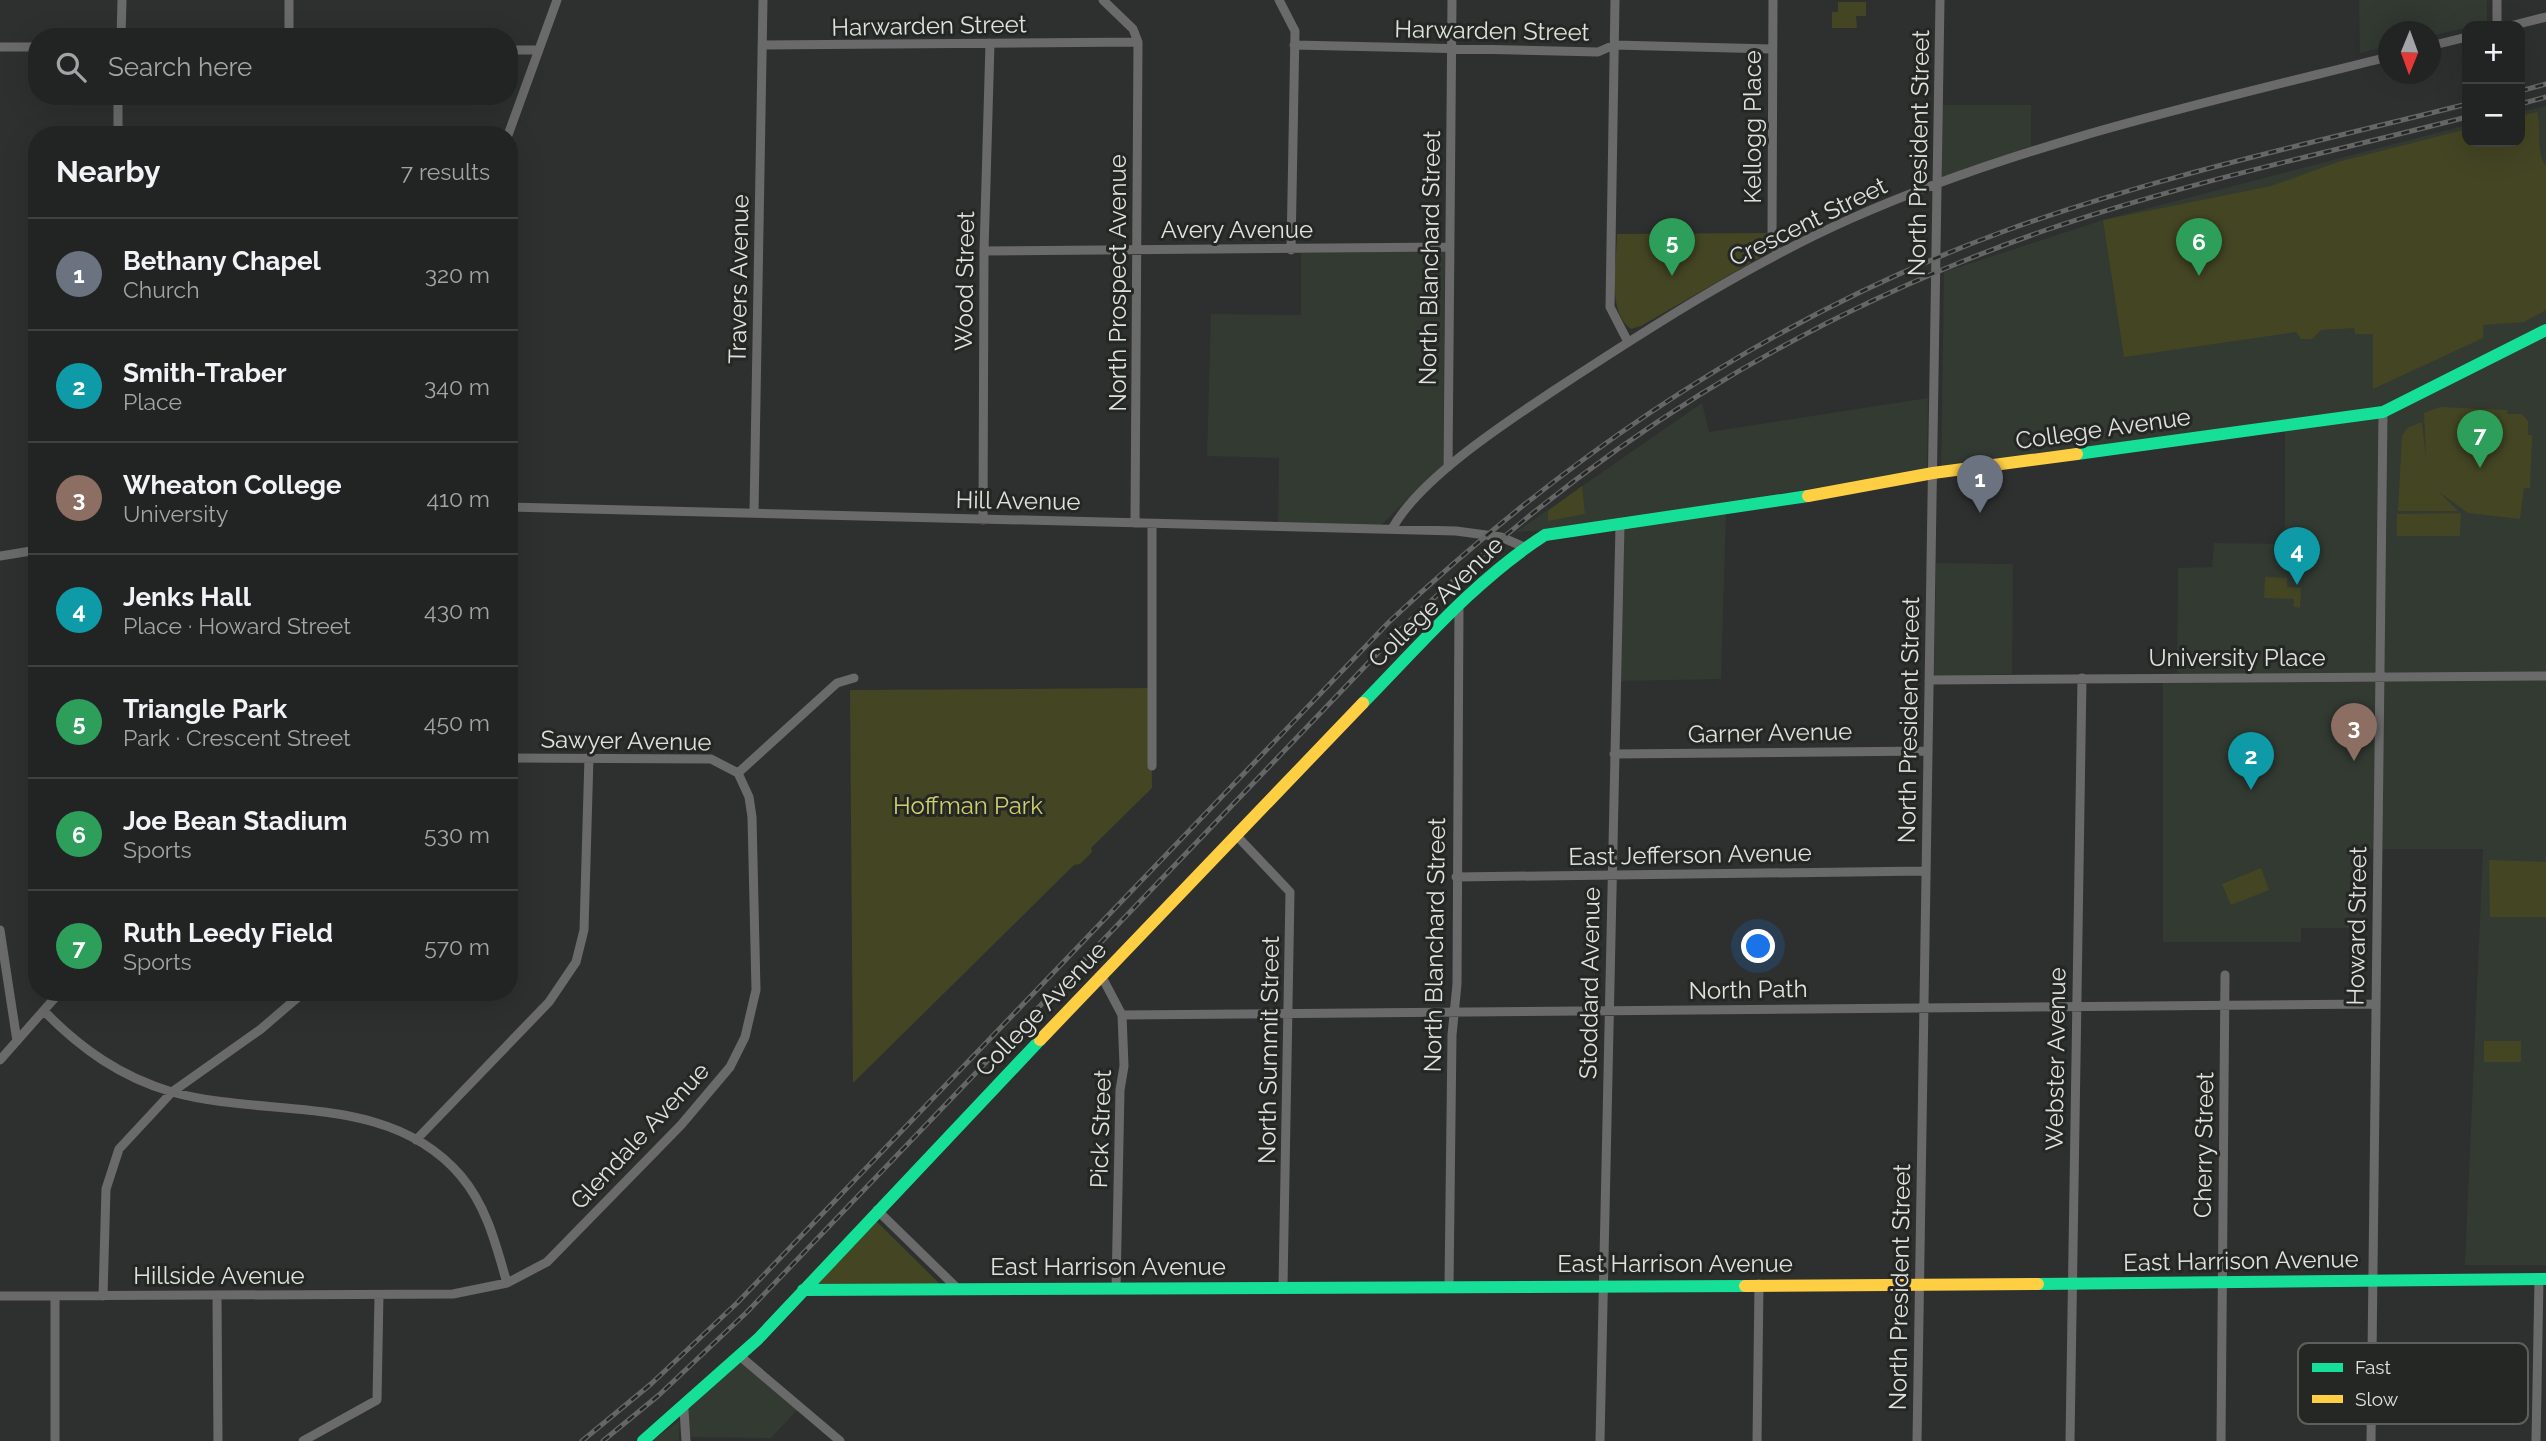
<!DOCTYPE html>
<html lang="en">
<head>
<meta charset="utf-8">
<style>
	:root { --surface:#222423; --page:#2e3030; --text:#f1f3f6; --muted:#a2a4a6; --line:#3f4141; --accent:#2563eb }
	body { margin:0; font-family:Raleway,sans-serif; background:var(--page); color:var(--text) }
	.controls { position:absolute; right:21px; top:21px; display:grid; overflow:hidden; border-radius:14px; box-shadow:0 7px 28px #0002 }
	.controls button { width:63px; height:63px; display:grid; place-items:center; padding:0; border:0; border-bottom:2px solid var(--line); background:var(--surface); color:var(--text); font:35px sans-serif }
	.compass { position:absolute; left:2378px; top:21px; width:63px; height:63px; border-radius:50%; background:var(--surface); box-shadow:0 7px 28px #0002; rotate:181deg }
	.you { position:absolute; left:1759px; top:947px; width:24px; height:24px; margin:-18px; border:5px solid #fff; border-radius:50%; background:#1a73e8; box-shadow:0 0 0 10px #1a73e833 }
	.badge { display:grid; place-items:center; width:46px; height:46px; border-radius:50%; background:var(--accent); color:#fff; font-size:23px; font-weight:700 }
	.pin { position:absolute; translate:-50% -58px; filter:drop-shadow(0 2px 4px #0008) }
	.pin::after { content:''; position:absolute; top:37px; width:24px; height:21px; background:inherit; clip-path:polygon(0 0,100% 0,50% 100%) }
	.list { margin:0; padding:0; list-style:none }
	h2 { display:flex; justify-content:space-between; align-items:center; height:91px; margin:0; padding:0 28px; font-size:30px }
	h2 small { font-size:23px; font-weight:400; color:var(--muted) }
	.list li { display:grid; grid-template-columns:46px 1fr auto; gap:21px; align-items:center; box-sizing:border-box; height:112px; padding:0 28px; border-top:2px solid var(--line) }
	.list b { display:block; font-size:26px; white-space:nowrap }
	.list p { margin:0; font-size:23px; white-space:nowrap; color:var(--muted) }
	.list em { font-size:23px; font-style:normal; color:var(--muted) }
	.icon { flex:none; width:38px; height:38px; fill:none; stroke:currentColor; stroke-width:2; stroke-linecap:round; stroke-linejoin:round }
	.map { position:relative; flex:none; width:2546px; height:1441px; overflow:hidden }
	.search { position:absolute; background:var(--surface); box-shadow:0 7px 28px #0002; left:28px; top:28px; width:490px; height:77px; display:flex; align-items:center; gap:18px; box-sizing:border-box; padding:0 24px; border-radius:28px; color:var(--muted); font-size:26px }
	.panel { position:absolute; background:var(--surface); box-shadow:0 7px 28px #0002; left:28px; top:126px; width:490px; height:875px; border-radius:28px }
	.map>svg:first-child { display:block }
	.built { fill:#323a32 }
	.green { fill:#444523 }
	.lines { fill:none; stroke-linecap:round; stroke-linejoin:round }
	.street { stroke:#6a6a6a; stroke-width:9 }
	.fast { stroke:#16e098; stroke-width:12 }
	.slow { stroke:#ffcf43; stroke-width:12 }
	.rail-casing { stroke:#656665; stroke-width:5 }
	.rail { stroke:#242724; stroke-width:2.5; stroke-dasharray:8; stroke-linecap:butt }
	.labels { text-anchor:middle; stroke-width:6; stroke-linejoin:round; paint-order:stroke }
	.street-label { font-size:24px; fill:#dee1de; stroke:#242724 }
	.park-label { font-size:24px; fill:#cece6b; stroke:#242724 }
	.key { fill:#242724; stroke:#5c5f5c; stroke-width:2 }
	.key-label { font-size:19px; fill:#dee1de }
</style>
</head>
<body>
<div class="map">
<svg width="2546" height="1441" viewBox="0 0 2546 1441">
	<rect width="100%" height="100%" fill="#2e302f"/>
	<path class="built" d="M2359,0H2487V23L2431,36L2430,32H2388V46L2360,53Z
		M1942,105H2031V146L1942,179Z
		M2546,106V1265H2465L2483,849H2366V928H2301V942H2163V674L2177,673L2178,568L2212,567L2214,543L2285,544V429L1941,476L1944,272L2103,220L2467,125V142H2520V112Z
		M1445,251L1443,465L1381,525L1278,523L1279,458L1207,456L1211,314L1301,315V253Z
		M1928,398L1927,470L1551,530L1516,532L1702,403L1709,432Z
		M1726,511L1721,679L1620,681L1624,529Z
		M1936,563L2013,564L2012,674L1934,676Z
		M742,1359L799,1408L771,1438L688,1437L687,1411Z
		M679,1421V1441H652Z"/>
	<path class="green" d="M1838,2H1866V16H1856L1857,28H1832V12H1838Z
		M2537,112C2542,130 2535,151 2546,166V310L2524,322L2483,325V338L2373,389V334H2355L2354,328L2321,330L2312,339H2301L2296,332L2124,357L2103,220L2271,186L2338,162L2467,129V142H2520V116Z
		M1767,233V251L1764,255L1641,326L1631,329C1606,311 1617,261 1617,234Z
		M2440,407L2507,410L2508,414H2522L2528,421V435H2532L2530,488H2524L2520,519L2468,513L2439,492L2458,511H2398L2402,436L2407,428L2422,422L2426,458L2424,413Z
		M1582,486L1585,514L1548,521V511Z
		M2461,513L2460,536H2397V514Z
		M2265,577L2287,578V587L2301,588L2300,608L2294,607V599L2264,598Z
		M1151,688L1152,788L1091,848L1092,852L1080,864L1074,865L853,1083L850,690Z
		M2489,860L2546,862V917H2490Z
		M2261,868L2269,890L2231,905L2222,884Z
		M2484,1041H2521V1062H2484Z
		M874,1219L942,1286L810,1287Z"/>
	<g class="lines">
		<path class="street" d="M1103,0L1133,29L1138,42L1135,523
			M1279,0L1295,31L1291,250
			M1615,0L1610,307L1628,342
			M1773,0L1772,238L1777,254
			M2497,26V0
			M2510,26L2546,17
			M121,37L122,0
			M289,37V0
			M762,45L1138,42
			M1294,45L1598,52L1614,45L1772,49
			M2430,46L2467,37
			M0,47H37
			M509,50H538
			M118,135V96
			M508,135L557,0
			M984,251L1449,247
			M1448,467L1452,0
			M509,507L1456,531L1501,537L1524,547
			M754,513L763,0
			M983,520L984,251L990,43
			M1392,529C1419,479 1505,423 1553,391C1649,328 1745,266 1850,219C2021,143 2208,102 2388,57
			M0,556L37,550
			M1929,680L2546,676
			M1614,754L1927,751
			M509,758L711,759L738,773
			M1152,766V524
			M1236,835L1290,892L1283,1287
			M1456,877L1925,871
			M0,930L17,1041
			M1102,977L1122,1015L1124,1066L1120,1090L1116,1288
			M44,1011C81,1049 121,1077 172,1092C268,1119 389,1091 461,1176C487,1207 496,1245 507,1283
			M1122,1015L2375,1004
			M0,1060L60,992
			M416,1140L549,1002L576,962L584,930L589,757
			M877,1210L958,1289
			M1449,1286L1452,1035L1457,984L1459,604
			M0,1296L453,1294L507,1283L547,1262L681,1125L730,1067L745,1037L756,990L752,817L749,797L738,773L837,683L854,678
			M55,1296V1441
			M103,1296L106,1189L119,1149L172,1092L261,1029L304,992
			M217,1296L218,1441
			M741,1357L840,1441
			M684,1410L686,1441
			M303,1441L377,1400L379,1295
			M1600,1441L1620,525
			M1757,1441L1759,1284
			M1917,1441L1940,0
			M2070,1441L2082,678
			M2221,1441L2225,975
			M2371,1441L2383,412
			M2536,1441L2539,1279"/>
		<path class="fast" d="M2077,454L2383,412L2546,330
			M1363,703C1421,644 1475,580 1545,535L1808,496
			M2038,1284L2546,1279
			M803,1290L1745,1286
			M643,1441L758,1339L1040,1040"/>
		<path class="slow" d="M1808,496L1933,473L2077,454
			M1040,1040L1363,703
			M1745,1286L2038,1284"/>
		<defs>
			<path id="rail" d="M2520,91L2546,84
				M2520,104L2546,97
				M582,1441L651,1384L737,1303L1388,623C1567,454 1771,317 2002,232C2153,177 2312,143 2467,104
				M603,1441L659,1395L747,1312L1397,633C1587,449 1796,317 2046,230C2183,183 2327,153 2467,117"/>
		</defs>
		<use href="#rail" class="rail-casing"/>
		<use href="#rail" class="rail"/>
	</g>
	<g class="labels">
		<g class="street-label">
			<text transform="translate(929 26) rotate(-1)" y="8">Harwarden Street</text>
			<text transform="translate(1492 31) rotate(1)" y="8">Harwarden Street</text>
			<text transform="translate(1753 127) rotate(-90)" y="8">Kellogg Place</text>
			<text transform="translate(1919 153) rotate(-89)" y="8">North President Street</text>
			<text transform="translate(1808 222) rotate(-26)" y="8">Crescent Street</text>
			<text x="1237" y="238">Avery Avenue</text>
			<text transform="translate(1430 258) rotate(-89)" y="8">North Blanchard Street</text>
			<text transform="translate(739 279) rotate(-89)" y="8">Travers Avenue</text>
			<text transform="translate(965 281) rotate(-89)" y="8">Wood Street</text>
			<text transform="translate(1118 283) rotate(-90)" y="8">North Prospect Avenue</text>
			<text transform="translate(2103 429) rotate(-8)" y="8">College Avenue</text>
			<text transform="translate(1018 501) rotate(1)" y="8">Hill Avenue</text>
			<text transform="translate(1436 602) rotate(-44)" y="8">College Avenue</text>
			<text x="2237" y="666">University Place</text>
			<text transform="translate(1909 720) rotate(-89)" y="8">North President Street</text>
			<text transform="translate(1770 733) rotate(-1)" y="8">Garner Avenue</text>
			<text transform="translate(626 741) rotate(1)" y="8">Sawyer Avenue</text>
			<text transform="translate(1690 855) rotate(-1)" y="8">East Jefferson Avenue</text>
			<text transform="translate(2357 926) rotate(-89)" y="8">Howard Street</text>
			<text transform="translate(1435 945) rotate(-89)" y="8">North Blanchard Street</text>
			<text transform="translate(1590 983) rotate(-89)" y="8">Stoddard Avenue</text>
			<text transform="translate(1748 990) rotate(-1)" y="8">North Path</text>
			<text transform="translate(1041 1009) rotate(-46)" y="8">College Avenue</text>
			<text transform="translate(1269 1050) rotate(-89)" y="8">North Summit Street</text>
			<text transform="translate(2056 1059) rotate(-89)" y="8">Webster Avenue</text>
			<text transform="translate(1101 1129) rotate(-88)" y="8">Pick Street</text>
			<text transform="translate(640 1136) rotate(-47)" y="8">Glendale Avenue</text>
			<text transform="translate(2204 1145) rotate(-89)" y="8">Cherry Street</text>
			<text transform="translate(2241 1261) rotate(-1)" y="8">East Harrison Avenue</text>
			<text x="1675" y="1272">East Harrison Avenue</text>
			<text x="1108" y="1275">East Harrison Avenue</text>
			<text x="219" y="1284">Hillside Avenue</text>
			<text transform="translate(1900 1287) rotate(-89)" y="8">North President Street</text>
		</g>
		<g class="park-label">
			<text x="968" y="814">Hoffman Park</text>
		</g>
	</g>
	<rect x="2298" y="1343" width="230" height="81" rx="10" class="key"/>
	<rect x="2312" y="1363" width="31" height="9" fill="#16e098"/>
	<rect x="2312" y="1395" width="31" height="8" fill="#ffcf43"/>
	<g class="key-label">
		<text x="2355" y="1374">Fast</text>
		<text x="2355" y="1406">Slow</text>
	</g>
</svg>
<div class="controls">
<button>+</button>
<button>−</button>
</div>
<svg class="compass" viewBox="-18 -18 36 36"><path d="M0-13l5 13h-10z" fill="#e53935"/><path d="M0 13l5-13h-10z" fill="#a2a4a6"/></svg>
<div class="you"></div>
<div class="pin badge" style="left:1980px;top:513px;background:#6b7280">1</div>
<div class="pin badge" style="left:2251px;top:790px;background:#0f9aa8">2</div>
<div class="pin badge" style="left:2354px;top:761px;background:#8d6e63">3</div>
<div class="pin badge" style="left:2297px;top:585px;background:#0f9aa8">4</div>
<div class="pin badge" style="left:1672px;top:276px;background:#2e9e5b">5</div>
<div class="pin badge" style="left:2199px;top:276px;background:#2e9e5b">6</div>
<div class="pin badge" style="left:2480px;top:468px;background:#2e9e5b">7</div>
<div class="search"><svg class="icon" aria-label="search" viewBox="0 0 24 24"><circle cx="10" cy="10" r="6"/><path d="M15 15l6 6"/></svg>Search here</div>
<section class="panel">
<h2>Nearby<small>7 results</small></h2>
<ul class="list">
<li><span class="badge" style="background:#6b7280">1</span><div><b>Bethany Chapel</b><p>Church</p></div><em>320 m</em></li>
<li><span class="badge" style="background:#0f9aa8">2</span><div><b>Smith-Traber</b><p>Place</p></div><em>340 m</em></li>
<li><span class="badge" style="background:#8d6e63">3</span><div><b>Wheaton College</b><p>University</p></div><em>410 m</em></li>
<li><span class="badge" style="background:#0f9aa8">4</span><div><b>Jenks Hall</b><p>Place · Howard Street</p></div><em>430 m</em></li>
<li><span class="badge" style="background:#2e9e5b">5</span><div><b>Triangle Park</b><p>Park · Crescent Street</p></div><em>450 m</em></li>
<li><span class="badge" style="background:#2e9e5b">6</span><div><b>Joe Bean Stadium</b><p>Sports</p></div><em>530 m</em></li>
<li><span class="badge" style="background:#2e9e5b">7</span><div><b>Ruth Leedy Field</b><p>Sports</p></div><em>570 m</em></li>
</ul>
</section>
</div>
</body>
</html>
